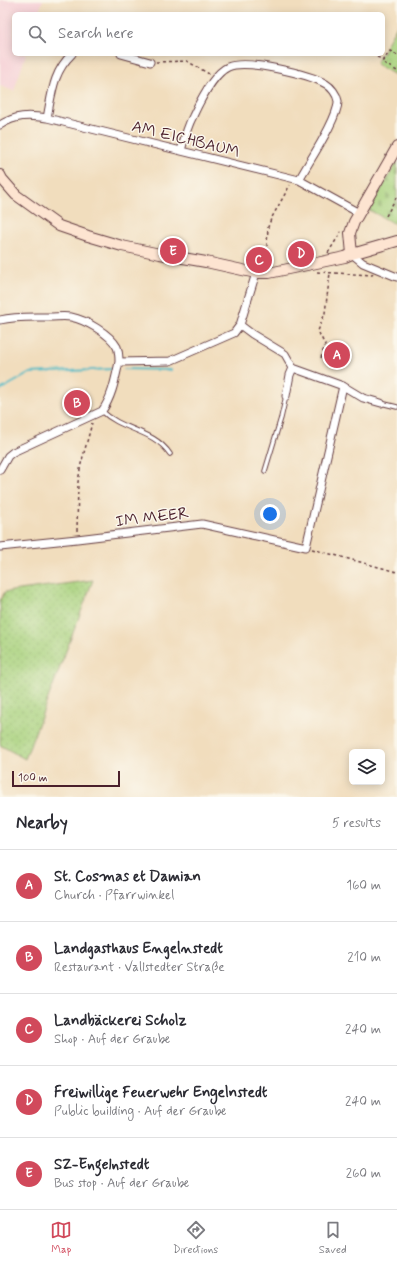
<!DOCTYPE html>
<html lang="en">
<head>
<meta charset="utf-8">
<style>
	:root { --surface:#fff; --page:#f7f7f7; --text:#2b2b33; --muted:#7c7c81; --line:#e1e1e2; --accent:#d1495b }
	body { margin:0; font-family:Mynerve,sans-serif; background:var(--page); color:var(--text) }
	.controls { position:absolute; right:12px; bottom:12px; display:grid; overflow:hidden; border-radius:6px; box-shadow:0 2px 10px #0003 }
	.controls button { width:36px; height:36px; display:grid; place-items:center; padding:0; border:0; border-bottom:1px solid var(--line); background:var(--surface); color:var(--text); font:20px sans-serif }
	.scale { position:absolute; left:12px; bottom:10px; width:108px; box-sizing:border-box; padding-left:4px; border:2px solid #4a1f2b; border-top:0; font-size:11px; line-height:14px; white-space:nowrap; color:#4a1f2b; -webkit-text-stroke:3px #fbf7ec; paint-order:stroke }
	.you { position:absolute; left:270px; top:514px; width:14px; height:14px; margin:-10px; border:3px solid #fff; border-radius:50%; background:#1a73e8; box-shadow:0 0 0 6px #1a73e833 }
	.badge { display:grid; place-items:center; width:26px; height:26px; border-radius:50%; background:var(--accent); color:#fff; font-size:13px; font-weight:700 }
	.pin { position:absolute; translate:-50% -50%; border:2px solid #fff; box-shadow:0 1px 4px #0006 }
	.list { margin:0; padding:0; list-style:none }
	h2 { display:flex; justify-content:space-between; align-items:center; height:52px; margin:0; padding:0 16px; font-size:17px }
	h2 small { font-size:13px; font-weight:400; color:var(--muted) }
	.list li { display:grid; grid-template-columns:26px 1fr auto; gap:12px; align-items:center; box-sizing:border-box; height:72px; padding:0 16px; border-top:1px solid var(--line) }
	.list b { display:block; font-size:15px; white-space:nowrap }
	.list p { margin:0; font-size:13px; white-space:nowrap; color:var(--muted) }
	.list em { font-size:13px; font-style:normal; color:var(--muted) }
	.icon { flex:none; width:22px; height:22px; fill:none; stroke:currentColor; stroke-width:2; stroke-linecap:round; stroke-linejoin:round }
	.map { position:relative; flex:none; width:397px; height:797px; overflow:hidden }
	.search { position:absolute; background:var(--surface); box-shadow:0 2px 10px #0003; left:12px; right:12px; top:12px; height:44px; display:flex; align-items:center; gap:10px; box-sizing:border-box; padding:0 14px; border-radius:6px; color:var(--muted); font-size:15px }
	.sheet { height:412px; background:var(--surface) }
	nav { display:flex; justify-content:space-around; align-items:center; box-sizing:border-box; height:56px; border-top:1px solid var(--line); background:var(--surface); font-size:11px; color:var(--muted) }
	nav a { display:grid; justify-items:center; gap:2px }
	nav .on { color:var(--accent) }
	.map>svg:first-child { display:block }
	.built { fill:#f6cfd6 }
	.grass { fill:url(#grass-dots); stroke:#7a7854 }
	.cemetery { fill:url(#cemetery-stones); stroke:#7a7854 }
	.park { fill:url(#park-crowns); stroke:#7a7854 }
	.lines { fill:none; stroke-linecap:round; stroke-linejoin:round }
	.stream { stroke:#4ebbc7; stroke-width:2 }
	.lane-casing { stroke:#633c41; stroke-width:5.5 }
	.street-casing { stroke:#633c41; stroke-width:9 }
	.secondary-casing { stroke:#633c41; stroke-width:12 }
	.path { stroke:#633c41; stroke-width:1.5; stroke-dasharray:3 3; stroke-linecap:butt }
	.lane { stroke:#fff; stroke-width:3.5 }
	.street { stroke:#fff; stroke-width:7 }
	.secondary { stroke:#fde4d1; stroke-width:10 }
	.labels { text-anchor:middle; stroke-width:3; stroke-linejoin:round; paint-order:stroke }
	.street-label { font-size:16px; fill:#4a1f2b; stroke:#fbf7ec }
</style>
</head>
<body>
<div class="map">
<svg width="397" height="797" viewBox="0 0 397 797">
	<defs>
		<pattern id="grass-dots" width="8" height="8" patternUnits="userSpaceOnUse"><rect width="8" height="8" fill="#a9d27e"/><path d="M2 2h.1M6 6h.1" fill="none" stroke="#93b46d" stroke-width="1.8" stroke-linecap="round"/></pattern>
		<pattern id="cemetery-stones" width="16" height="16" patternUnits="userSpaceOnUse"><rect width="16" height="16" fill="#a9d27e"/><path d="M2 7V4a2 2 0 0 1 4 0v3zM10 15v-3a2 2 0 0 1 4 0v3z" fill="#93b46d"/></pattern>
		<pattern id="park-crowns" width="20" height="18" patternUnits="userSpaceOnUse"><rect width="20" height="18" fill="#a9d27e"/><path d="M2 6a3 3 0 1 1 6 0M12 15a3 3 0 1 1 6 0" fill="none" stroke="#93b46d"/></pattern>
	</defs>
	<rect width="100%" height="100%" fill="#fbf7ec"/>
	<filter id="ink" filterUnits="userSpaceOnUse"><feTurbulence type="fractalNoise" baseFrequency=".025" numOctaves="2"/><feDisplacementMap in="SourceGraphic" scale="8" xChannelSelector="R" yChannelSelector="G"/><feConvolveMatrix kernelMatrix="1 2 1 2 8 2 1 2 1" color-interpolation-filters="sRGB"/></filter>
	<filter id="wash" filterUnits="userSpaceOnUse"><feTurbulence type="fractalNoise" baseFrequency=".012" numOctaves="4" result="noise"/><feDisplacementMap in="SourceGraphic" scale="16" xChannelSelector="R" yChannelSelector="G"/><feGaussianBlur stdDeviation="0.9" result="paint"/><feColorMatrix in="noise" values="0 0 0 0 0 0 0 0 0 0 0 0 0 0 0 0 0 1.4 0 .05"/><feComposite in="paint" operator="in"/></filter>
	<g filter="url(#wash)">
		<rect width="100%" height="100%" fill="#f1ddbd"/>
		<path class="built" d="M0,0H43L38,14H14V54H26L14,91L0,86Z"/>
		<path class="grass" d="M93,580L25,759L0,745V600L5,592Z"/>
		<path class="cemetery" d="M397,162V225L369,210Z"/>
		<path class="park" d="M397,25V76L376,64L381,54H383V51Z"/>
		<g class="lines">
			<path class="stream" d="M124,369L171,370
				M0,390L30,373L112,369"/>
		</g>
	</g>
	<g filter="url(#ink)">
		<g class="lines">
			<defs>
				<path id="lane" d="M381,403L397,407
					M102,411C122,431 153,429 170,454
					M265,471L281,418L286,396"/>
				<path id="street" d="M121,54L150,62
					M47,118C52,93 53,72 72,54
					M0,125C16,115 28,115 47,118L299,180L359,213
					M181,151C184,139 187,127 193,116C199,103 214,73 228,67C246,59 309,74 326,84C331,87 337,94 338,101C339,117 308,163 299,180
					M352,254L363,263L397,277
					M0,320C16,316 33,317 49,317C57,317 64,316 71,317C86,320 110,334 117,347C119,352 119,357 119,362
					M240,325L252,334L285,354L293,368L343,386L363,398L381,403
					M286,396L290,375L293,368
					M0,470L8,456L13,452L102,411C112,397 115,380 119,362L170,361L234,333L240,325L256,273
					M0,547L77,539L202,524L306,547L343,386"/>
				<path id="secondary" d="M0,175L2,179L16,195L59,226L88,236L122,246L160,254L206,262L256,273H269L345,257L352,254L397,241
					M352,254L350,233L354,222L397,147"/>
			</defs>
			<use href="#lane" class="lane-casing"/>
			<use href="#street" class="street-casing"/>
			<use href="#secondary" class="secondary-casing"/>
			<path class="path" d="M397,55L390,51L382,62L397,71
				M377,57L384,60
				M156,62L187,61L209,74
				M386,216L397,196
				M328,253L341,232
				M266,264L268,227L271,219L290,185
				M317,272L372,275L373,274
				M321,358L325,345L318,331L325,313L330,273
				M77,531L78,482L81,464L92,423
				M312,549L397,572"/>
			<use href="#lane" class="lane"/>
			<use href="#street" class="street"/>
			<use href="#secondary" class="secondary"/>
		</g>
	</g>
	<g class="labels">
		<g class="street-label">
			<text transform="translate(186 138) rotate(14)" y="6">AM EICHBAUM</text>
			<text transform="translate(152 516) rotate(-7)" y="6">IM MEER</text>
		</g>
	</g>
</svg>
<div class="controls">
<button><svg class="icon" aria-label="layers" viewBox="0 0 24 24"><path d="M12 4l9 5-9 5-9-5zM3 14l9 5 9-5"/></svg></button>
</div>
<div class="scale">100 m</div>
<div class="you"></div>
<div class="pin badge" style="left:337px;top:355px">A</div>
<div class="pin badge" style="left:77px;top:403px">B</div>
<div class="pin badge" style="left:259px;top:260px">C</div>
<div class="pin badge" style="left:301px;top:254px">D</div>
<div class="pin badge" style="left:173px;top:251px">E</div>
<div class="search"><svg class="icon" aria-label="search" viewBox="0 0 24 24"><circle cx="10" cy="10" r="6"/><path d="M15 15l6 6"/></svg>Search here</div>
</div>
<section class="sheet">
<h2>Nearby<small>5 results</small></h2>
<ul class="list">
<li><span class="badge">A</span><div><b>St. Cosmas et Damian</b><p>Church · Pfarrwinkel</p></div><em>160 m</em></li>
<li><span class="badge">B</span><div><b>Landgasthaus Engelnstedt</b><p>Restaurant · Vallstedter Straße</p></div><em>210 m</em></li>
<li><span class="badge">C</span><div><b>Landbäckerei Scholz</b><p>Shop · Auf der Graube</p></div><em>240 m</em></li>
<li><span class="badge">D</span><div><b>Freiwillige Feuerwehr Engelnstedt</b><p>Public building · Auf der Graube</p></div><em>240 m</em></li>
<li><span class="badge">E</span><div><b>SZ-Engelnstedt</b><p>Bus stop · Auf der Graube</p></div><em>260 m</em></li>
</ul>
</section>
<nav>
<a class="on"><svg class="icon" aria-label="map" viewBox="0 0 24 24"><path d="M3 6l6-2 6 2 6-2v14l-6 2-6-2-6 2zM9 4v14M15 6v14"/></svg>Map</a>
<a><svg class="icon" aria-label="directions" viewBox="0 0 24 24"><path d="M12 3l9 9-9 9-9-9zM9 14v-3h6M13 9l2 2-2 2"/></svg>Directions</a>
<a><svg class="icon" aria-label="saved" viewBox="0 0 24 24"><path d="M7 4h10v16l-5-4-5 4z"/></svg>Saved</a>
</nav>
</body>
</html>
